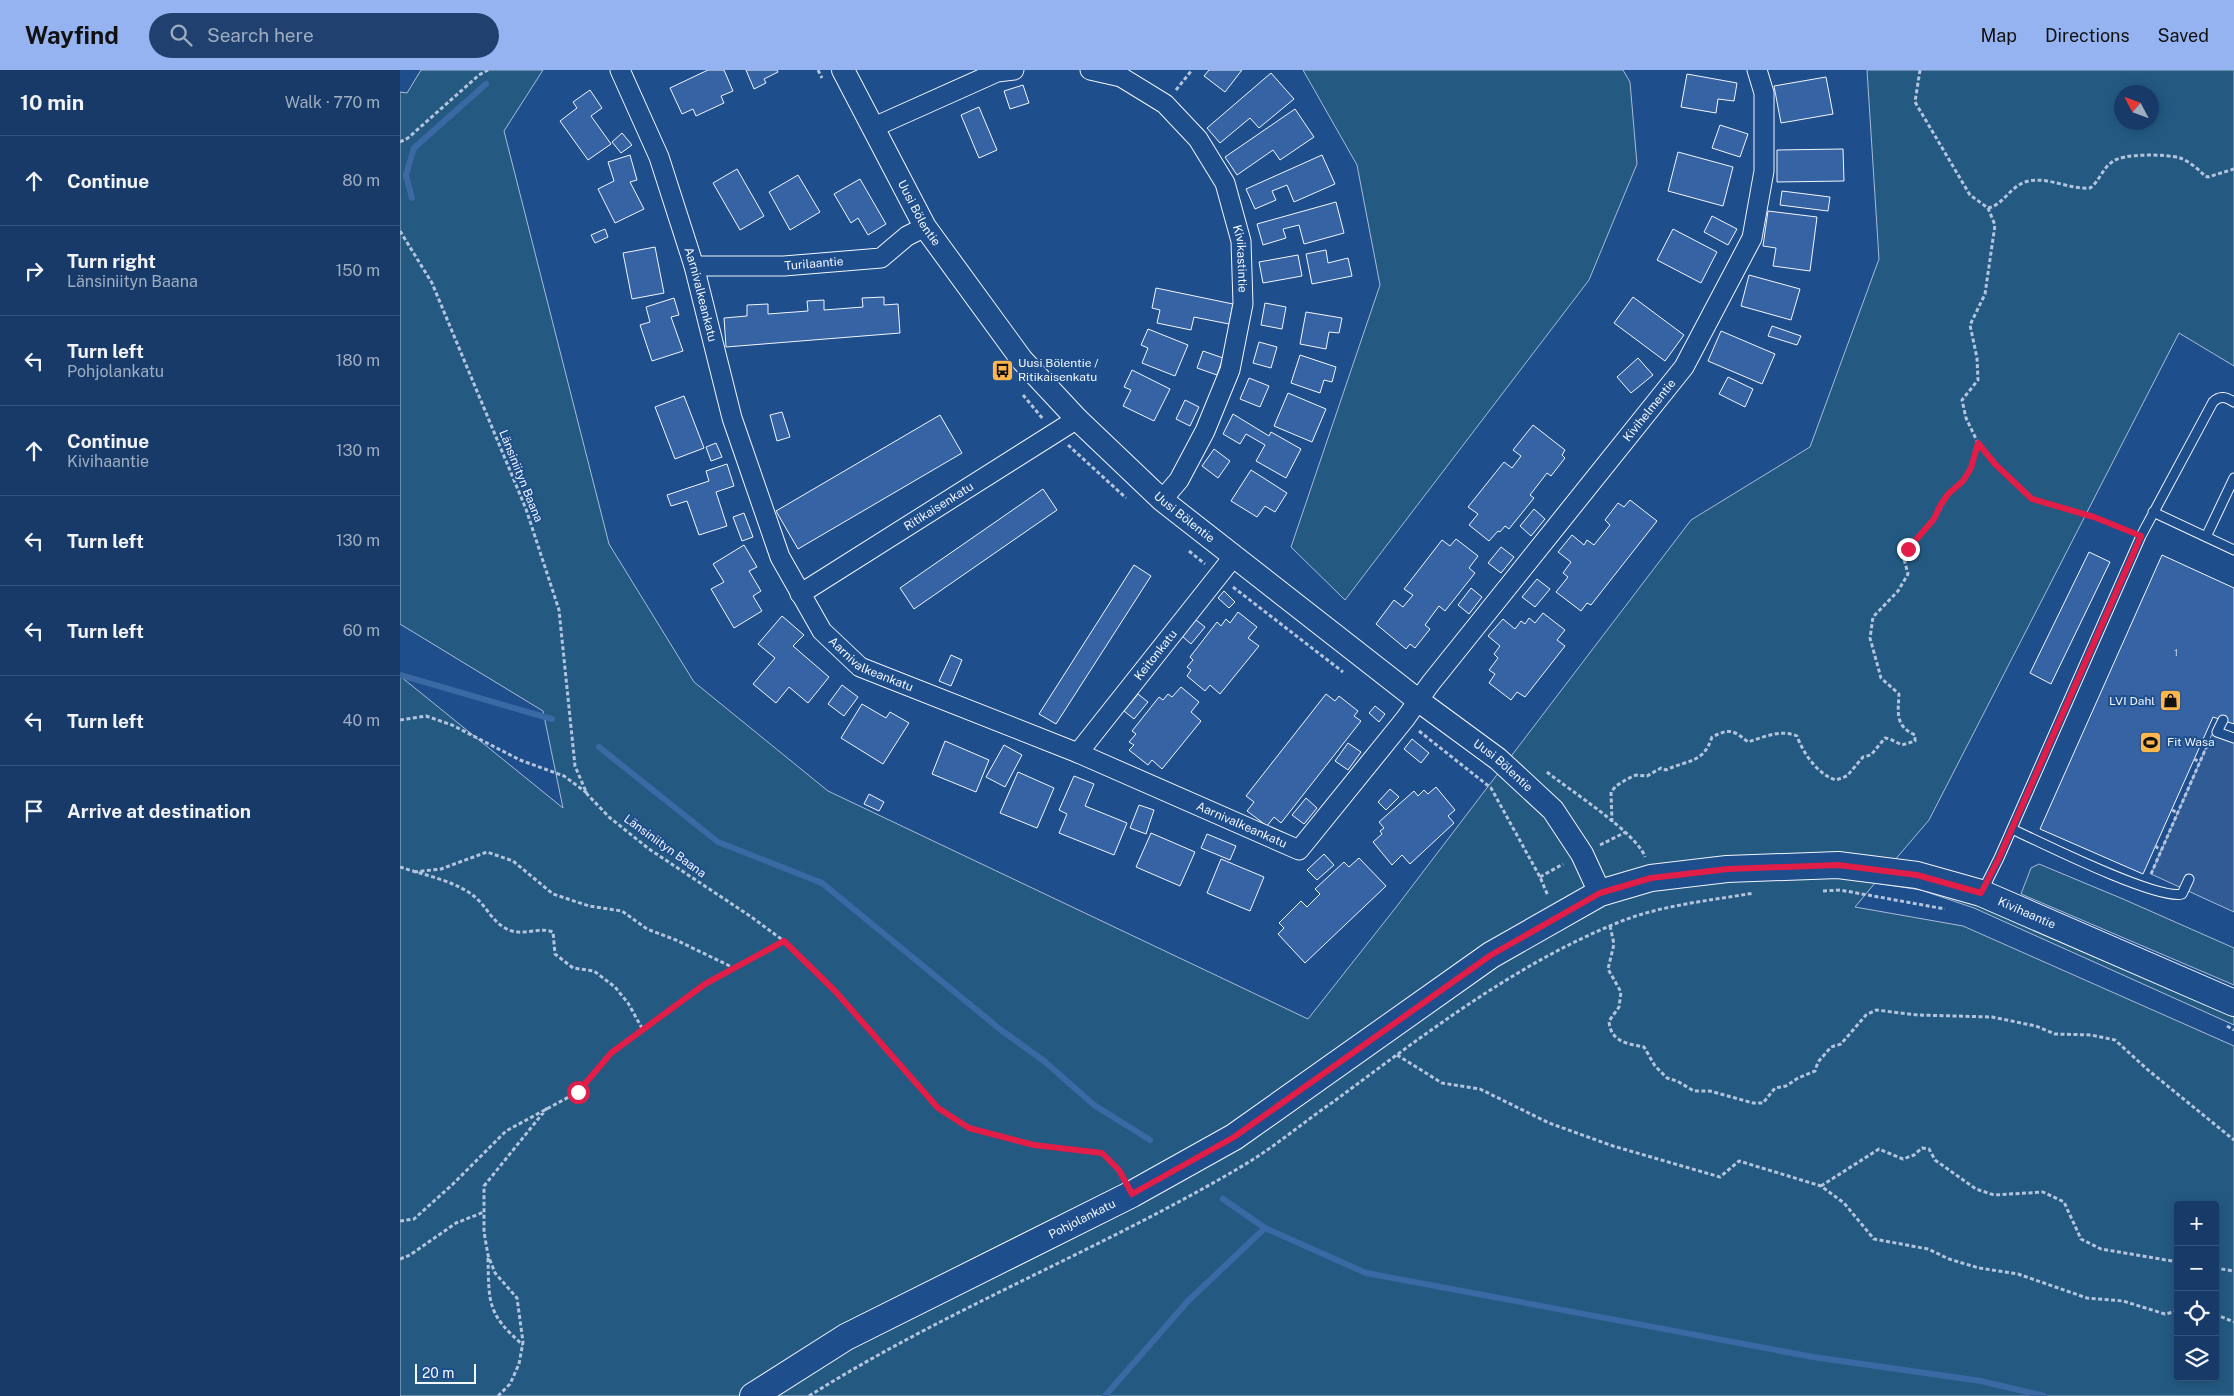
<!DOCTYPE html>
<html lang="en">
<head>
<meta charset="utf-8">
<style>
	:root { --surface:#173a69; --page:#20416f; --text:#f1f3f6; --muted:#9eadc0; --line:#36547d; --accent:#95b2f1 }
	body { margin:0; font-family:"Public Sans",sans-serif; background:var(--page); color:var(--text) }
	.controls { position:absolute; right:15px; bottom:15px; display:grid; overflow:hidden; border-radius:5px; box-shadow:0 2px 12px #0003 }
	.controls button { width:45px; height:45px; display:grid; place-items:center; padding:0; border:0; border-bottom:1px solid var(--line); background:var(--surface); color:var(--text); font:25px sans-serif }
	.compass { position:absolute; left:1714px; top:15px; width:45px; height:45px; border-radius:50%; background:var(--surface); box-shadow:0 2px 12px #0003; rotate:311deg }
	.scale { position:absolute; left:15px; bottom:12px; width:61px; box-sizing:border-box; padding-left:5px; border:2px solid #f2f6ff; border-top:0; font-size:14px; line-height:18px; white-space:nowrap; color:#f2f6ff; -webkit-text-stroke:4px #1f4e8c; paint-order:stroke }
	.stop { position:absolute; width:15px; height:15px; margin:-11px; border:4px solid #e11d48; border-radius:50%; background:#fff }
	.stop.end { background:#e11d48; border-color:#fff; box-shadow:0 1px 5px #0008 }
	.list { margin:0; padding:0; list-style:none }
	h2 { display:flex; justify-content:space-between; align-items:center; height:65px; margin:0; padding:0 20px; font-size:21px }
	h2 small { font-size:16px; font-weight:400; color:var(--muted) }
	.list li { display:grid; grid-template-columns:32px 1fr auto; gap:15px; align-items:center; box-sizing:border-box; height:90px; padding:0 20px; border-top:1px solid var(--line) }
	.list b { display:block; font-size:19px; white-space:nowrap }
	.list p { margin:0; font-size:16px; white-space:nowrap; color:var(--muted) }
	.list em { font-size:16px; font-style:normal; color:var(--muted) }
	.icon { flex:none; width:28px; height:28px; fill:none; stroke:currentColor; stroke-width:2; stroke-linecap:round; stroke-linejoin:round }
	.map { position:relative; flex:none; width:1834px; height:1326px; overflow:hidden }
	header { display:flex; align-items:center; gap:30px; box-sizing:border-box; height:70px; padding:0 25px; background:var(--accent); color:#111 }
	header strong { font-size:24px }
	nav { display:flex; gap:28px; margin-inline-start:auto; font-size:18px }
	.search { width:350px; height:45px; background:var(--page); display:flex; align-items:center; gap:12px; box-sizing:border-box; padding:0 18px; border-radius:28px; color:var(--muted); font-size:19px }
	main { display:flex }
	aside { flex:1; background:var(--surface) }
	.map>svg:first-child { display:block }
	.green { fill:#245a82; stroke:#a8bbd7; fill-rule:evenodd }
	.parking { fill:#305b95; stroke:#a8bbd7 }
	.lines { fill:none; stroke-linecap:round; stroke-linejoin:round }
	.stream { stroke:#3b69a3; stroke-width:6 }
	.building { fill:#3563a3; stroke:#f2f6ff }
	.service-casing { stroke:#f2f6ff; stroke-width:11 }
	.minor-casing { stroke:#f2f6ff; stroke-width:21 }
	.tertiary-casing { stroke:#f2f6ff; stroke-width:24 }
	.secondary-casing { stroke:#f2f6ff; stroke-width:28 }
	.path { stroke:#b3c4dc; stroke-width:3; stroke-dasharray:4 2.5; stroke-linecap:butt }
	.service { stroke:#1f4e8c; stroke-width:9 }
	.minor { stroke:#1f4e8c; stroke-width:19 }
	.tertiary { stroke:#1f4e8c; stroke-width:22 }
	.secondary { stroke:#1f4e8c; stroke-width:26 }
	.route { stroke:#e11d48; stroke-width:6 }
	.labels { text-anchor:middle; stroke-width:4; stroke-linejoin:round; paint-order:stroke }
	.number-label { font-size:10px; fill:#c3d1e8 }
	.street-label { font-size:12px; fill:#f2f6ff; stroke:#1f4e8c }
	.poi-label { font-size:12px; fill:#f2f6ff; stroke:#1f4e8c; text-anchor:start }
</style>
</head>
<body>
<header>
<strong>Wayfind</strong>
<div class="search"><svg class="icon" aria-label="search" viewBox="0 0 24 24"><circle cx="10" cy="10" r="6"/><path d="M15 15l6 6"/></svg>Search here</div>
<nav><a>Map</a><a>Directions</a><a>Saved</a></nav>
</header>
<main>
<aside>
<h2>10 min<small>Walk · 770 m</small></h2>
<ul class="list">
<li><svg class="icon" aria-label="ahead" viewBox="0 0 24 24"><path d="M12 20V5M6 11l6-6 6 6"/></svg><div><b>Continue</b></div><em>80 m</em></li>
<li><svg class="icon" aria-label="right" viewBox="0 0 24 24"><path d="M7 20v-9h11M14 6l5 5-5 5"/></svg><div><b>Turn right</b><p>Länsiniityn Baana</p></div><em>150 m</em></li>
<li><svg class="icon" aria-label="left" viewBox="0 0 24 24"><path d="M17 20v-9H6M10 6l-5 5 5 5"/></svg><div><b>Turn left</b><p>Pohjolankatu</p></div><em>180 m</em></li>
<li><svg class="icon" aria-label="ahead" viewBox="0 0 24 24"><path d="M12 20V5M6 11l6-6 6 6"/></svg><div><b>Continue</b><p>Kivihaantie</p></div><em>130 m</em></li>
<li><svg class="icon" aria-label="left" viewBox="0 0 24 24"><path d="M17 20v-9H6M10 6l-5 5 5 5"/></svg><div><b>Turn left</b></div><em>130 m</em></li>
<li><svg class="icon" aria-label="left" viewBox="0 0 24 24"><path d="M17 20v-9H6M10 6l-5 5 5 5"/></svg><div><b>Turn left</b></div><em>60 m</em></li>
<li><svg class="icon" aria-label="left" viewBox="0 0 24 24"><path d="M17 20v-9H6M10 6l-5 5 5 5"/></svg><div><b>Turn left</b></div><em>40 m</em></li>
<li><svg class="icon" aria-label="arrive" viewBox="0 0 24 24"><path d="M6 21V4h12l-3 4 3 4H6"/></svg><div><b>Arrive at destination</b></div></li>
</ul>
</aside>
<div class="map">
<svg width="1834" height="1326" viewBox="0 0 1834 1326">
	<rect width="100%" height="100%" fill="#1f4e8c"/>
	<path class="green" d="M21,0H143L104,61L209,474L294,612L428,721L908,949L997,836L1291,450L1410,377L1479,189L1467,0H1834V296L1779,263L1529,750L1482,805L1579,831L1834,947V955L1574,838L1521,820L1475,813L1455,837L1563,856L1834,976V1326H0V606L163,738L143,641L0,554V22L7,23ZM1722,22H1752V52H1722ZM1778,1135H1815V1307H1778Z
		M903,0H1223L1230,12L1237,94L1189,210L945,530L891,477L980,215L957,95Z
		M1639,794L1723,829L1834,878V915L1621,824L1631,798Z"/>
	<path class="parking" d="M1812,664L1834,673V842L1751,804Z"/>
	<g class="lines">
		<path class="stream" d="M12,128L6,105L14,78L86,14
			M0,605L152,649
			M199,677L318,772L422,813L601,960L644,991L694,1035L750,1070
			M823,1129L865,1158L966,1203L1413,1287L1581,1311L1644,1326
			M705,1326L788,1231L865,1158"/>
	</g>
	<path class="building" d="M308,0H324L333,21L321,26L324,33L296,46L293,39L282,44L270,18Z
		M346,0H377L378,2L364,9L366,13L354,19Z
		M809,0H842L825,22L804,6Z
		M871,3L894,29L859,58L850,48L820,73L807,58Z
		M1287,4L1337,13L1334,31L1318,29L1316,43L1281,37Z
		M1426,7L1433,44L1381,53L1374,16Z
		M623,15L629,33L610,39L604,21Z
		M190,20L202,38L191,46L211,74L188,90L160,51L177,38L173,32Z
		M579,37L597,80L579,88L561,45Z
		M895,39L914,67L880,90L873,80L837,105L825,87Z
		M1320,55L1348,64L1340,87L1312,78Z
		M222,63L232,75L221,83L212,72Z
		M1443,79L1444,111L1377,112V80Z
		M1278,82L1333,97L1323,136L1268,121Z
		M230,85L237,110L230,112L244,139L215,153L198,119L214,111L208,92Z
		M922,85L935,114L894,132L887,115L872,121L876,130L855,139L846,119Z
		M337,99L364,146L340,160L313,113Z
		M398,105L420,142L390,160L369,122Z
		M460,109L486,154L468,165L458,148L451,153L434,124Z
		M1382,121L1430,127L1428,141L1380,135Z
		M936,132L944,163L904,174L899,155L883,159L886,168L863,175L857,154Z
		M1368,141L1417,147L1410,201L1373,196L1376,178L1363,176Z
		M1312,146L1337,159L1328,175L1304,162Z
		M205,159L208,167L195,173L191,165Z
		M1273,159L1317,182L1301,213L1257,190Z
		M255,177L264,223L232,229L223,183Z
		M926,180L928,193L948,188L952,206L912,214L906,184Z
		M898,185L902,206L863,213L859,192Z
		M1349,205L1400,219L1391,250L1341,236Z
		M756,218L833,234L829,254L794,247L791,260L757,253L760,240L752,238Z
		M484,227V235L498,234L500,263L326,277L324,248L347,246V235L368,234V244L408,241L407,231L424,230V240L463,237L462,228Z
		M1233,227L1284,265L1265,291L1214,253Z
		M274,228L279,245L271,247L283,281L252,291L240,255L250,252L246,237Z
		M865,233L886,237L882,259L861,255Z
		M906,242L942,248L939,263L929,262L926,279L900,274Z
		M1372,256L1401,266L1397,275L1368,266Z
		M748,259L788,275L775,306L742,293L748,278L741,275Z
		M1321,261L1375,284L1362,314L1308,291Z
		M859,272L877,277L871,298L853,293Z
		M803,281L823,288L817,305L797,298Z
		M900,285L936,297L932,312L924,310L920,323L891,313Z
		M1238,288L1253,305L1231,323L1217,307Z
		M732,300L770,319L754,351L723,336L731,320L724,317Z
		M1328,307L1353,319L1345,337L1319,324Z
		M849,308L869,316L860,337L840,329Z
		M888,323L926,339L912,372L874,356Z
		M284,326L304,378L275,389L255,337Z
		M785,330L799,337L790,356L776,349Z
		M382,342L390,367L377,371L370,345Z
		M833,344L869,366L871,362L901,379L886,408L856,391L865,375L846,364L840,374L823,364Z
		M540,345L562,383L398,479L376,441Z
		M1133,355L1165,380L1162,385L1165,388L1151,406L1147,403L1130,425L1134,428L1109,459L1105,456L1100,462L1098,461L1089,471L1069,455L1078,444L1068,437L1104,392L1112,398L1121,386L1113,380Z
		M316,373L322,387L311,391L306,377Z
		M814,379L830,391L818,408L802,396Z
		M327,394L334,416L316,422L327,456L299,465L287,431L271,436L267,425L309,411L306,401Z
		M851,400L887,423L875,442L865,436L857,447L831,431Z
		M643,419L657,440L514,539L500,518Z
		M1230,430L1257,451L1191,535L1187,533L1181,541L1156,522L1168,507L1163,503L1171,492L1158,482L1172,465L1184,475L1187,470L1194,475L1210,455L1205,450L1218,433L1224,437Z
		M1134,439L1145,449L1131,466L1120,456Z
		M344,443L353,467L342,471L333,447Z
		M1056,469L1078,486L1069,498L1075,503L1045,541L1039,536L1025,555L1030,559L1015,578L1010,574L1006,579L976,554L994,530L1003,537L1013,525L1004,519L1042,470L1050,476Z
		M344,475L357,497L349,501L361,521L353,526L362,541L334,558L311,519L324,512L313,494Z
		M1101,477L1114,487L1101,503L1088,493Z
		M1689,482L1710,492L1651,614L1630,603Z
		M1762,485L1834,518V654L1813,647L1743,804L1640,759Z
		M734,495L751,506L656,654L639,644Z
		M1137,509L1150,519L1135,537L1122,527Z
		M1071,518L1082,527L1069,544L1058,535Z
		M824,521L835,532L829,538L818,528Z
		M838,542L857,557L848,568L859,576L820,624L810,615L805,621L787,606L791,600L787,597L793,590L790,587L817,552L821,556L826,549L830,553Z
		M1143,543L1165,560L1157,570L1165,576L1125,627L1117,622L1111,630L1089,613L1095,604L1089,600L1098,588L1094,584L1100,576L1088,566L1103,549L1115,559L1121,551L1125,554L1129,548L1135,553Z
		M382,546L404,565L393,576L429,607L408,633L389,617L376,633L353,614L375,588L358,574Z
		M796,550L805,557L791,574L782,566Z
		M551,585L562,590L551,616L539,611Z
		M442,615L458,627L444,646L428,634Z
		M781,617L799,632L791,642L801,651L762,699L752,690L748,695L729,680L734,675L729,672L736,664L732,661L759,627L763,630L768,624L772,627Z
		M738,624L748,632L734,649L724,641Z
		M926,624L935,631L939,626L958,641L954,646L961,651L881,753L874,747L867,756L847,741L854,732L846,726Z
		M462,634L486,648L490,642L509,653L483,694L441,668Z
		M975,636L985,644L979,652L969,643Z
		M1012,669L1029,683L1021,693L1004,679Z
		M545,671L589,690L576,722L532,704Z
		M948,673L961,682L948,700L935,691Z
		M604,675L622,685L605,717L586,707Z
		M618,702L654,718L637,758L600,743Z
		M674,706L694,714L685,736L727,753L714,785L659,763L667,744L659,740Z
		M1036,717L1055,740L1048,746L1054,753L1010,794L1002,785L992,795L973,772L982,764L980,761L984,758L979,752L1014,721L1018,726L1024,720L1028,724Z
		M990,719L999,727L986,740L978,732Z
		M469,724L484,732L479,741L464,734Z
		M906,728L917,738L904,754L892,745Z
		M739,735L754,740L746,764L730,758Z
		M751,763L795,782L780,816L736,797Z
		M807,764L836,776L830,790L801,778Z
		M924,784L934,795L917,810L907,800Z
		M959,788L986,816L905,893L878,864L884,858L879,853L901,831L907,837L920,824L915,819L944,792L949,797Z
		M821,789L864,807L850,841L807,823Z"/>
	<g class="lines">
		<defs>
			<path id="service" d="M1753,442L1834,480
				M1806,467L1834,408
				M1823,650L1817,662L1834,668
				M1612,759C1642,773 1756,830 1782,824L1789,809
				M1583,820L1599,788L1741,466L1813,332C1820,325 1826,327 1834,332"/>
			<g id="minor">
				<path id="s1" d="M220,0L259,87L294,196L332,348L380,487L422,561L460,597L678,683L899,780L1005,649L1030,614L1284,297L1352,168L1364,101V23L1357,0"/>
				<path id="s2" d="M690,0L721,7L765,34L798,69L825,113L841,171L843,234L830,300L805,361L779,410L762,430"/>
				<path d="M472,58L597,2L614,0"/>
				<path id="s3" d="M294,196H384L481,188L507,166L525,157"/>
				<path id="s4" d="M400,524L677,349"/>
				<path id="s5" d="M678,683L834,486"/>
			</g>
			<g id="tertiary">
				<path id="s6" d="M443,0L525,157L622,290L677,349L762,430L1019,631L1098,689L1153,740L1182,784L1200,823"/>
			</g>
			<g id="secondary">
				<path id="s7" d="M353,1326L446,1267L732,1124L834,1067L1091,885L1200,823L1251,808L1327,799L1438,795L1517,805L1581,823L1834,933"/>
			</g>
		</defs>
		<use href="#service" class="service-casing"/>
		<use href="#minor" class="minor-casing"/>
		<use href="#tertiary" class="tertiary-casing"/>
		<use href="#secondary" class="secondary-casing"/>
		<path class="path" d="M418,0L422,8
			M1520,0L1515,32L1570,125L1588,138L1595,155L1585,224L1570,255L1577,288L1578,310L1562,330L1566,348L1578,373L1595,394L1632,429L1694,447L1728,460
			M776,20L792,0
			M0,72L8,68L79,5L88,0
			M1588,138C1603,135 1610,117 1625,112C1645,105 1670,120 1690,118C1699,112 1702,99 1712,92C1722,83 1767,84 1780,88C1789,91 1798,99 1805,106L1808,107L1834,99
			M0,161L32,213L126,439L159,540L175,696L187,724L209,747L249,779L350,846L384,871L435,921L538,1038L569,1058L634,1075L702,1083L721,1104
			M623,325L643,349
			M668,375L726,428
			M789,481L805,494
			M833,517L943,602
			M0,650L26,646L52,655L120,690L164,706L187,723
			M1019,661L1091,718L1140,807L1148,826
			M1794,689L1800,692
			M1147,702C1168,719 1238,764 1245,787
			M1772,740L1778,743
			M1212,752L1211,722L1216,716L1227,709L1236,705L1247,706L1261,698L1266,700C1289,689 1303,694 1312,667C1330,658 1333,660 1348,672C1364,667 1381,659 1397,666C1403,683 1418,705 1436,710L1447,706L1463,687L1471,685L1485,668L1490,669L1502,675L1515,671V665C1495,656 1498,643 1499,624L1481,608L1470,568L1473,547L1498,521L1508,504L1504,489L1508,479L1535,449L1548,424L1563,411L1571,398L1578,373
			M1200,775L1226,762
			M1755,776L1761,780
			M0,797C24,805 56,811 75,827C86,836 92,851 105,858C122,868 138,856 153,862L155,884L173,898L194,901L215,917L228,933L243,960
			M14,802L41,799L87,782L113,791L153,824L189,836L222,841L247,859L276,870L334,898
			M1751,804L1809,671
			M1140,807L1163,794
			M1423,821L1440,820L1545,839
			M1210,856L1214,874L1208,899L1221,922L1219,937L1209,951C1210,971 1227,974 1244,977L1255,996L1267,1008L1277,1011L1294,1021H1310L1353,1033H1363L1375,1018L1386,1016L1398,1008L1415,1001L1418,992L1431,977L1441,974L1466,945L1476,940L1518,945L1592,947L1636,956L1655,964L1691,965L1715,970L1748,1000L1834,1070
			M1827,956L1834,960
			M997,985L1042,1013L1080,1019L1149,1053L1213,1076L1320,1107L1339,1091L1421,1116L1444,1133L1474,1169L1528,1179L1549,1189L1579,1198L1618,1204L1687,1228L1723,1231L1765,1244L1778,1241
			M1421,1116L1479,1079L1503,1089L1514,1085L1522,1078L1529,1079L1535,1090L1576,1119L1594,1125L1643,1122L1664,1132L1681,1169L1701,1179L1778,1192
			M0,1151L14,1149L53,1114L106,1061L178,1022L211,983L305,914L384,871
			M88,1188C89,1233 87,1244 123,1275
			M0,1189L10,1185L56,1153L84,1142
			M1815,1198L1834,1201
			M1815,1244L1834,1252
			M98,1326L110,1314L119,1294L123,1272L117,1228L95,1203L88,1185L84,1162V1116L147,1038
			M409,1326C550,1237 706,1178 849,1092C878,1074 905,1051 933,1032C1021,967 1115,894 1217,853C1260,835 1308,831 1354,823"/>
		<use href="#service" class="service"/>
		<use href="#minor" class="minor"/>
		<use href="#tertiary" class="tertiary"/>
		<use href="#secondary" class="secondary"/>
	</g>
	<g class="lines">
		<path class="route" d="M178,1022L211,983L305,914L384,871L435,921L538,1038L569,1058L634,1075L702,1083L719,1100L732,1124L834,1067L1091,885L1200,823L1251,808L1328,799L1438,795L1517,805L1581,823L1599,788L1741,466L1694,447L1632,429L1595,394L1578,373L1571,398L1563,411L1548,424L1540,436L1534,449L1508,479"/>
	</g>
	<defs>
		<symbol id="bus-square" viewBox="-11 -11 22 22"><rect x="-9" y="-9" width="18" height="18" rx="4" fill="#ffb74d" stroke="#1f4e8c"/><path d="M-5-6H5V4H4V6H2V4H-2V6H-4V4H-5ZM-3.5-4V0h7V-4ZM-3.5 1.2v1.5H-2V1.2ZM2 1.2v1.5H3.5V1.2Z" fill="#111"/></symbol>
		<symbol id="shop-square" viewBox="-11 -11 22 22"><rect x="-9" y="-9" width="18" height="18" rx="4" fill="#ffb74d" stroke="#1f4e8c"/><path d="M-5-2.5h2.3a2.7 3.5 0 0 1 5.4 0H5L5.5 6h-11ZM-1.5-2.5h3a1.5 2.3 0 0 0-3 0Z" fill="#111"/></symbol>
		<symbol id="stadium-square" viewBox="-11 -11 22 22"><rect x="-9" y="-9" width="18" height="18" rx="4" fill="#ffb74d" stroke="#1f4e8c"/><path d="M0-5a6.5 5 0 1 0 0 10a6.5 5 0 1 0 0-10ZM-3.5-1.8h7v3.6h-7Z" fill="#111"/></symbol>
	</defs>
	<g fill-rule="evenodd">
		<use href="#bus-square" x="590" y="288" width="25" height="25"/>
		<use href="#shop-square" x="1758" y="618" width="25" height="25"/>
		<use href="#stadium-square" x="1738" y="660" width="25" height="25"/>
	</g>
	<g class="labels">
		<g class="number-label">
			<text x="1776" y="586">1</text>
		</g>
		<g class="street-label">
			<text dy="4" stroke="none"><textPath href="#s6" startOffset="162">Uusi Bölentie</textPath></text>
			<text dy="4" stroke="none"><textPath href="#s2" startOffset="261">Kivikastintie</textPath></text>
			<text dy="4" stroke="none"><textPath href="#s3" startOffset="120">Turilaantie</textPath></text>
			<text dy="4" stroke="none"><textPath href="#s1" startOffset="239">Aarnivalkeankatu</textPath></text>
			<text dy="4" stroke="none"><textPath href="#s1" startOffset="1689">Kivihelmentie</textPath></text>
			<text transform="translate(121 406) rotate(68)" y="4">Länsiniityn Baana</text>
			<text dy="4" stroke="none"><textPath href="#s4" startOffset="164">Ritikaisenkatu</textPath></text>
			<text dy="4" stroke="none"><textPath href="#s6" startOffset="568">Uusi Bölentie</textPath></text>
			<text dy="4" stroke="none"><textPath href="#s5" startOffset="125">Keitonkatu</textPath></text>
			<text dy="4" stroke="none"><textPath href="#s1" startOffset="659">Aarnivalkeankatu</textPath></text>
			<text dy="4" stroke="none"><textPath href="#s6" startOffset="972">Uusi Bölentie</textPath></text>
			<text dy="4" stroke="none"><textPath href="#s1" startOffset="1064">Aarnivalkeankatu</textPath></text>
			<text transform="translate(265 776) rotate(36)" y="4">Länsiniityn Baana</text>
			<text dy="4" stroke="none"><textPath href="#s7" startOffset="1424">Kivihaantie</textPath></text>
			<text dy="4" stroke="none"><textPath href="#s7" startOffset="374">Pohjolankatu</textPath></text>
		</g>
		<g class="poi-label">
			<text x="618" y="297">Uusi Bölentie /<tspan x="618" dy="14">Ritikaisenkatu</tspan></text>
			<text x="1755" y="635" text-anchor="end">LVI Dahl</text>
			<text x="1767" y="676">Fit Wasa</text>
		</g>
	</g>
</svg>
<div class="controls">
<button>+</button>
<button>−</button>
<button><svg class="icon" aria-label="locate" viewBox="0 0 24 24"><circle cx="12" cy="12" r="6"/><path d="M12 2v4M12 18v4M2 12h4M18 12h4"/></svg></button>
<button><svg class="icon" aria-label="layers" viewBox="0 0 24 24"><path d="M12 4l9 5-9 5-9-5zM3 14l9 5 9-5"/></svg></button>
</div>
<svg class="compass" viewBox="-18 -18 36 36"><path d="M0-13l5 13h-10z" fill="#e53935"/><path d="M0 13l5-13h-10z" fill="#9eadc0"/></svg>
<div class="scale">20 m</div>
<div class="stop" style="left:178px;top:1022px"></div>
<div class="stop end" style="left:1508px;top:479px"></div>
</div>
</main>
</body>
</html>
